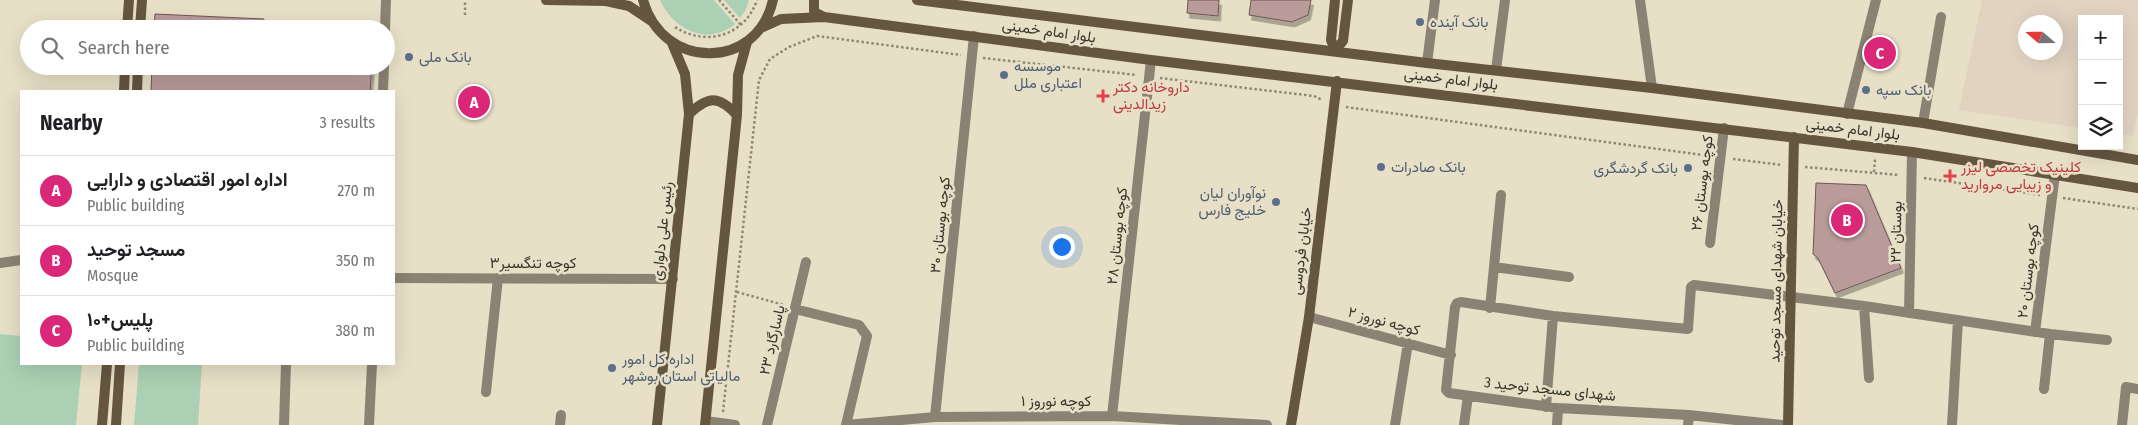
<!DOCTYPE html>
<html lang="en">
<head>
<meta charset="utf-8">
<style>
	:root { --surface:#fff; --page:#f2f2f2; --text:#202124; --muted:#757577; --line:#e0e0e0; --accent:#db2777 }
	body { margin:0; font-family:"Fira Sans Condensed",Vazirmatn,sans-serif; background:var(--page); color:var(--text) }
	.controls { position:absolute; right:15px; top:15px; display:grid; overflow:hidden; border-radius:0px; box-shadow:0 5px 20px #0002 }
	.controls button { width:45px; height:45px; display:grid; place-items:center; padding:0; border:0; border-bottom:1px solid var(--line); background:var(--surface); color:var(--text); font:25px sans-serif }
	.compass { position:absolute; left:2018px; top:15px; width:45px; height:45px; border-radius:50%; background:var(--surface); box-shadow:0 5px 20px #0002; rotate:290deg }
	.you { position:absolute; left:1061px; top:246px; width:18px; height:18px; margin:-12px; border:4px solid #fff; border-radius:50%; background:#1a73e8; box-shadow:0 0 0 8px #1a73e833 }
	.badge { display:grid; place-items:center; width:32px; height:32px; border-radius:50%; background:var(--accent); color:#fff; font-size:16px; font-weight:700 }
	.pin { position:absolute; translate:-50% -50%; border:2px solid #fff; box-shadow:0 1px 5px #0006 }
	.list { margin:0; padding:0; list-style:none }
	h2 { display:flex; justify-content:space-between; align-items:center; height:65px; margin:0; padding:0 20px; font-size:21px }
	h2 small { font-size:16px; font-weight:400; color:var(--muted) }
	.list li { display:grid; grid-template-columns:32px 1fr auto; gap:15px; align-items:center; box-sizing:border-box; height:70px; padding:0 20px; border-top:1px solid var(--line) }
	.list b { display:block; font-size:19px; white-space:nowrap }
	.list p { margin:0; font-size:16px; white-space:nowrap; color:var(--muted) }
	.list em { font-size:16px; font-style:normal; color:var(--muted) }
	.icon { flex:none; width:28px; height:28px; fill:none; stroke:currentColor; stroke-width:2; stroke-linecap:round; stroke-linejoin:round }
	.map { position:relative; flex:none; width:2138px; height:425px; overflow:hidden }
	.search { position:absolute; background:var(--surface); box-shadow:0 5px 20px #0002; left:20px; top:20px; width:375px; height:55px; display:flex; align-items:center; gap:12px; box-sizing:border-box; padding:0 18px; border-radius:28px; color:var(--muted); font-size:19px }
	.panel { position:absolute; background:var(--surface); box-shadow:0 5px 20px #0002; left:20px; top:90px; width:375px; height:275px; border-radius:0px }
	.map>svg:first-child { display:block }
	.commercial { fill:#e2d3c1; fill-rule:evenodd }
	.green { fill:#acd0b4 }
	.building { fill:#b99b9a; stroke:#6f5554; filter:url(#shadow) }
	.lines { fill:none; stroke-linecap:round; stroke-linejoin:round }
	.path { stroke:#8e8877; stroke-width:2.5; stroke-dasharray:2.5 2.5; stroke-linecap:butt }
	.street { stroke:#8c8273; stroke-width:10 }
	.secondary { stroke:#655640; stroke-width:10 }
	.service-dot { fill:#5c6f8a; stroke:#e7dfc6; stroke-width:2 }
	.health-dot { fill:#e0444e; stroke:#e7dfc6; stroke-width:2 }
	.labels { text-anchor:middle; stroke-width:5; stroke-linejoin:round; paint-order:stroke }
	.service-label { font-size:15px; fill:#4e5e75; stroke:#e7dfc6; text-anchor:start }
	.street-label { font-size:15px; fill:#38352b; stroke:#e7dfc6 }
	.health-label { font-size:15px; fill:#be3a42; stroke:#e7dfc6; text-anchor:start }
</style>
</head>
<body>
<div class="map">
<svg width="2138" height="425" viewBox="0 0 2138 425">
	<defs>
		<filter id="shadow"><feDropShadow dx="2.5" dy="5" stdDeviation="0" flood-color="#0004"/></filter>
	</defs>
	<rect width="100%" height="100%" fill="#e7dfc6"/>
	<path class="commercial" d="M1982,0H2138V113L2133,136L2119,134V19H2082V128L1959,110ZM2026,22H2056V52H2026Z"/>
	<path class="green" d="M660,0H714L735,24C707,47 673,29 660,0Z
		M724,0H749L746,9L740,18Z
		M0,334L21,336V364H82L76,425H0Z
		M139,364H202L198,425H134Z"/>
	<path class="building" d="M1188,0H1219L1218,16L1187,13Z
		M1251,0H1311L1308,15L1292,22L1249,15Z
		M155,14L264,19V29H154Z
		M152,66H372L370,91H151Z
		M1816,183L1866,185L1901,268L1835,293L1818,258L1813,254Z"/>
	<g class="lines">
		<path class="path" d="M719,0L741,25
			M465,15V0
			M675,27C706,47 745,36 757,0
			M983,58L1137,75
			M1160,78L1314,96L1322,100
			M1346,107L1710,156
			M1733,159L1782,165
			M1805,167L1899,175
			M1874,172L1875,159
			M1924,178L2040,195
			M2063,198L2138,209
			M737,292L784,305
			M723,412L759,80L770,59L789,47L817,36L961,55"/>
		<path class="street" d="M1640,0L1652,88
			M385,29L386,0
			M1427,63L1435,0
			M1496,70L1505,0
			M383,91L384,66
			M1847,114L1876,0
			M1923,123L1941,17
			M1710,243L1724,128
			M0,263L21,260
			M1494,267L1569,277
			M394,278L673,279
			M1864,306L1869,378
			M1490,308L1501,195
			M795,309L859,325L867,336L846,425
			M1909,313L1912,152
			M1309,317L1451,355
			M2035,332L2055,174
			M2044,389L2050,334
			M486,392L498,278
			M1546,407L1553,316
			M1112,416L1151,60
			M935,417L974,36
			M706,421L735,425
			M284,425L286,364
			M369,425L372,364
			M560,425L561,415
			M767,425L806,262
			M846,425L935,417L1112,416L1267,425
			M1395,425L1408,343
			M1464,425L1468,396
			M1557,425L1558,408
			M1688,425L1689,415
			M1782,425L1689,415L1558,408L1449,393L1446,390L1455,307L1457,303L1461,302L1553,316L1688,329L1691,287L1694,285L1864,306L2050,334L2107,340
			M1952,425L1958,320
			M2122,425L2126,387L2138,389"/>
		<path class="secondary" d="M546,0L606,1L629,6L650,20
			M643,0C662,70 757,72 773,0
			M814,0V12L824,17
			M917,0L1427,63L1652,88L1923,123L2138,160
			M1335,0L1331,40L1335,50L1343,41L1348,0
			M761,28L781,19L824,17L1151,60L1912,152L2138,188
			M127,29L129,0
			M140,29L142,0
			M124,91L125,66
			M137,91L138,66
			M689,114C708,96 718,95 737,115
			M102,425L107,364
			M116,425L120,364
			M657,425L689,114L685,74L672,43
			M705,425L737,115L738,75L747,42
			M1291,425L1309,317L1337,81
			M1788,425L1794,137"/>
	</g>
	<g class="service-dot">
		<circle cx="1420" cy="22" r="5"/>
		<circle cx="409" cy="57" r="5"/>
		<circle cx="1004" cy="75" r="5"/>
		<circle cx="1866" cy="90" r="5"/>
		<circle cx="1381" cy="167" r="5"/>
		<circle cx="1688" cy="168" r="5"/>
		<circle cx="1276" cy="202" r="5"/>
		<circle cx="612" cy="368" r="5"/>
	</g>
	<g class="health-dot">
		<path d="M1100.5 88.5h5v5h5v5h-5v5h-5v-5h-5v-5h5z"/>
		<path d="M1947.5 168.5h5v5h5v5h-5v5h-5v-5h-5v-5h5z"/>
	</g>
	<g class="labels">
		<g class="service-label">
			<text x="1430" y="27">بانک آینده</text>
			<text x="419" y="62">بانک ملی</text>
			<text x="1014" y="71">موسسه<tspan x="1014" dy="17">اعتباری ملل</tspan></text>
			<text x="1876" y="95">بانک سپه</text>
			<text x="1391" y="172">بانک صادرات</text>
			<text x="1678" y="173" text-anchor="end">بانک گردشگری</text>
			<text x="1266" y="198" text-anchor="end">نوآوران لیان<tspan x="1266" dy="17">خلیج فارس</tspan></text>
			<text x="622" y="364">اداره کل امور<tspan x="622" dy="17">مالیاتی استان بوشهر</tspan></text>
		</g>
		<g class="street-label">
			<text transform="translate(1049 31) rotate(8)" y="5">بلوار امام خمینی</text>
			<text transform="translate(1451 79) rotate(7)" y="5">بلوار امام خمینی</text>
			<text transform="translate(1853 129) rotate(7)" y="5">بلوار امام خمینی</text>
			<text transform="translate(1702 183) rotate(-83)" y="5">کوچه بوستان ۲۶</text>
			<text transform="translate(940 225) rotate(-84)" y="5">کوچه بوستان ۳۰</text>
			<text transform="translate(662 231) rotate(-84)" y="5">رئیس علی دلواری</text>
			<text transform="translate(1896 232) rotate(-89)" y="5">بوستان ۲۲</text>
			<text transform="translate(1117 236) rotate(-84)" y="5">کوچه بوستان ۲۸</text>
			<text transform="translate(1301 251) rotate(-83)" y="5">خیابان فردوسی</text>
			<text x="533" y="268">کوچه تنگسیر۳</text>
			<text transform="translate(2028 271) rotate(-83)" y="5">کوچه بوستان ۲۰</text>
			<text transform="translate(1776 281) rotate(-89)" y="5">خیابان شهدای مسجد توحید</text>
			<text transform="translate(1384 321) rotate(15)" y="5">کوچه نوروز ۲</text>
			<text transform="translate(772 340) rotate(-77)" y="5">پاسارگارد ۲۳</text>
			<text transform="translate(1550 389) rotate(6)" y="5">شهدای مسجد توحید 3</text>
			<text x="1056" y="406">کوچه نوروز ۱</text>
		</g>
		<g class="health-label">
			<text x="1113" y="92">داروخانه دکتر<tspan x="1113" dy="17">زیدالدینی</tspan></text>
			<text x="1961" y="172">کلینیک تخصصی لیزر<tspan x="1961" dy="17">و زیبایی مروارید</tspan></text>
		</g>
	</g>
</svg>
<div class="controls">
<button>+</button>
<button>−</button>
<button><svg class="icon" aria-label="layers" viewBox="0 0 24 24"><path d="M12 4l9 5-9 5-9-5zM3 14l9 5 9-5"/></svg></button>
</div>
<svg class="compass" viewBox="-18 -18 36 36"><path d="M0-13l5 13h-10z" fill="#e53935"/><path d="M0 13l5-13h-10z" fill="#757577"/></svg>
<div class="you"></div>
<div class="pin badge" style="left:474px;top:102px">A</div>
<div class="pin badge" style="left:1847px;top:220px">B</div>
<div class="pin badge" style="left:1880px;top:53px">C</div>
<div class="search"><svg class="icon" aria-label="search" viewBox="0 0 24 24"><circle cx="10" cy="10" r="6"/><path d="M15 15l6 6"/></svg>Search here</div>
<section class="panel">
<h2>Nearby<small>3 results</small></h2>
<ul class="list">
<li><span class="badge">A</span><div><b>اداره امور اقتصادی و دارایی</b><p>Public building</p></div><em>270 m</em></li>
<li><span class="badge">B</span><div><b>مسجد توحید</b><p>Mosque</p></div><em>350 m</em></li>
<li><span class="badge">C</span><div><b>پلیس+۱۰</b><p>Public building</p></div><em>380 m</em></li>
</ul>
</section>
</div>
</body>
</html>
